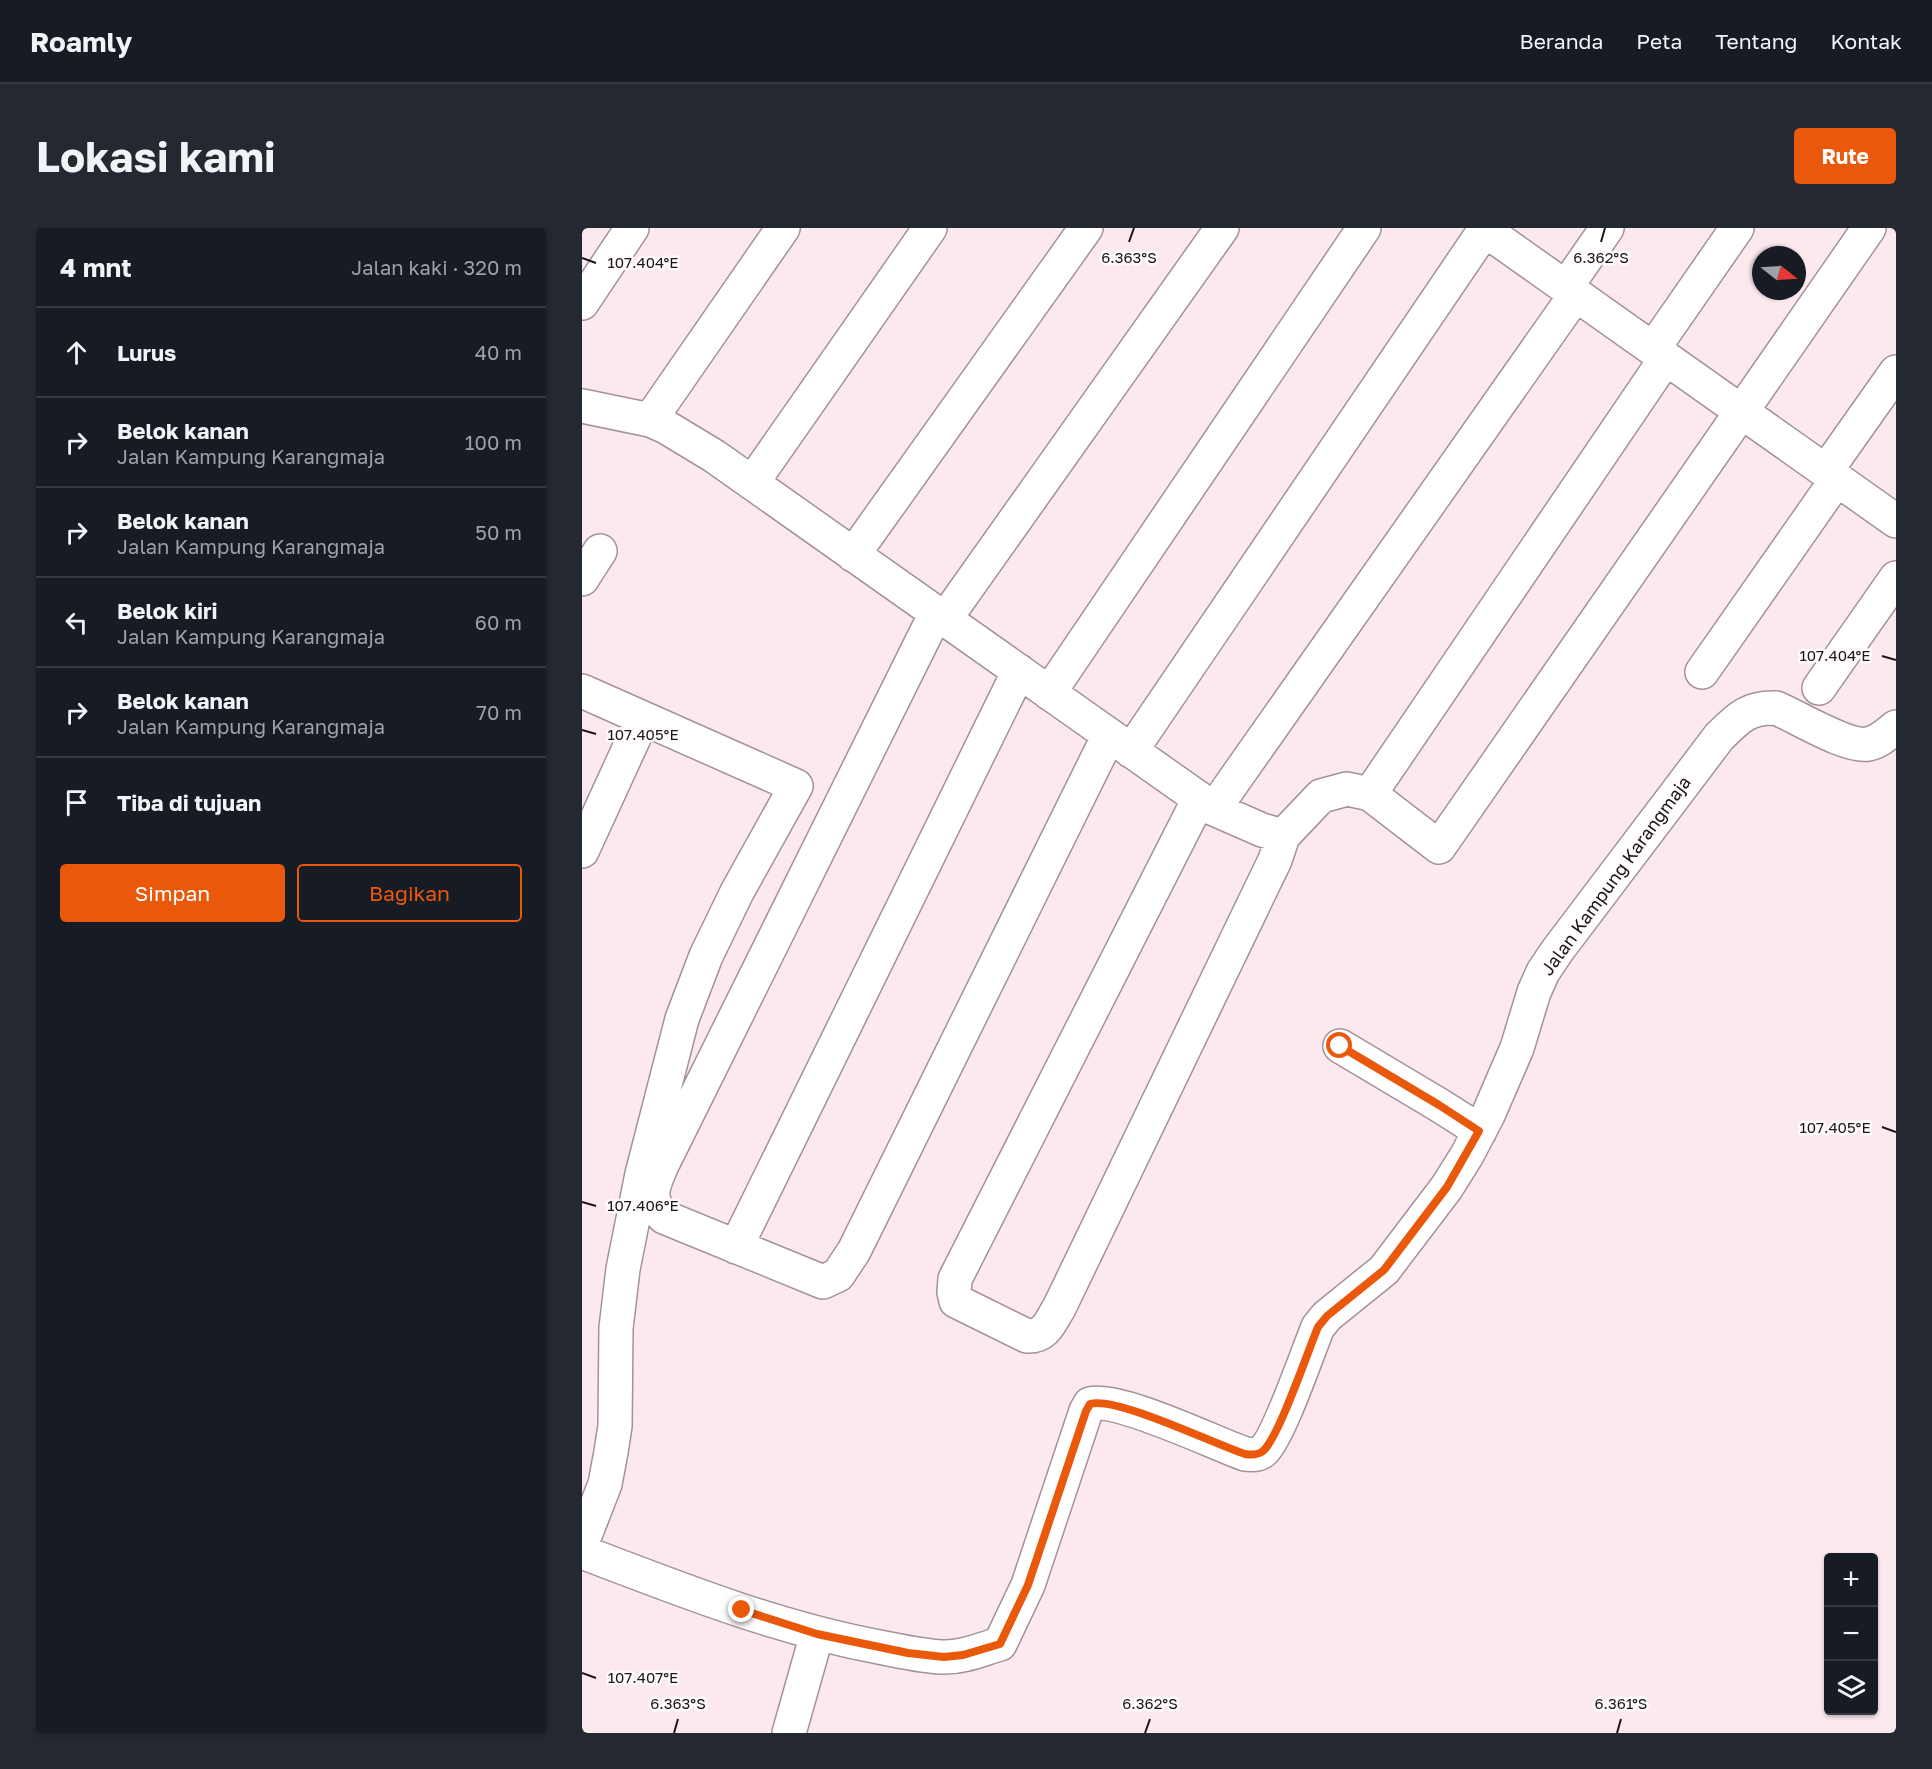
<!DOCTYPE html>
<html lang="id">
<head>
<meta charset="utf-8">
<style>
	:root { --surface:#171b24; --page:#242831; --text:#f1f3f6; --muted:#9ea1a6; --line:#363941; --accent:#ea580c }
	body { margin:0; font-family:"Golos Text",sans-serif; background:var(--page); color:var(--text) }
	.controls { position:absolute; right:18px; bottom:18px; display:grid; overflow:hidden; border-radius:6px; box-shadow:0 2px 4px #0004 }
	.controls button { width:54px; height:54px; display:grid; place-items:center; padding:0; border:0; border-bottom:2px solid var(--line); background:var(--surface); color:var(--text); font:30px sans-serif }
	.compass { position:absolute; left:1170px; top:18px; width:54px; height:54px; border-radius:50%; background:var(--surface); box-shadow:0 2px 4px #0004; rotate:107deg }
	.stop { position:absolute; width:18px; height:18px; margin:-14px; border:4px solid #ea580c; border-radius:50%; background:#fff }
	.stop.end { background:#ea580c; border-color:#fff; box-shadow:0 2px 6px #0008 }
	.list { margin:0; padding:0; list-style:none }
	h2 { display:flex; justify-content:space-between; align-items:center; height:78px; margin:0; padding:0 24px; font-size:26px }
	h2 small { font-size:20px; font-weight:400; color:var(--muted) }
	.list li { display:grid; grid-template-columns:39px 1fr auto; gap:18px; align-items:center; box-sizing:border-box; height:90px; padding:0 24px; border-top:2px solid var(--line) }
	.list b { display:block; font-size:22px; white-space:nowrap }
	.list p { margin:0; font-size:20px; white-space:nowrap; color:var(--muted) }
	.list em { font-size:20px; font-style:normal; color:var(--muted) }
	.actions { display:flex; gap:12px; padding:18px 24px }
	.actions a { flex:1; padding:14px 0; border:2px solid var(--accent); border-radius:6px; text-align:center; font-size:21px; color:var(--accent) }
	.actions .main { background:var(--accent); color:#fff }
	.icon { flex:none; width:33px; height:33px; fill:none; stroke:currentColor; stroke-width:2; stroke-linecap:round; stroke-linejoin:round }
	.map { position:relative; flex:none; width:1314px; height:1505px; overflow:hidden; border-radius:6px }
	header { display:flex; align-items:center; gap:36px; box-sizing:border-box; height:84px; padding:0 30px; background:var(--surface); border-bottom:2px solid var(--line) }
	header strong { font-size:28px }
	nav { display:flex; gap:33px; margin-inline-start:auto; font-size:21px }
	.intro { display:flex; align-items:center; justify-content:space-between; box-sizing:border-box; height:144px; padding:0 36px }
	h1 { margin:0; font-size:42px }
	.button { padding:15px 27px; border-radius:6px; background:var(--accent); color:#fff; font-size:21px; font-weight:700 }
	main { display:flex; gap:36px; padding:0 36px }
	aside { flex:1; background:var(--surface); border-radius:6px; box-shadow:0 2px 4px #0004 }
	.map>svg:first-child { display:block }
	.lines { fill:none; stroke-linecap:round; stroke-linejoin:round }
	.minor-casing { stroke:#a49296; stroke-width:36 }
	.minor { stroke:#fff; stroke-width:33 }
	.route { stroke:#ea580c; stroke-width:8 }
	.ticks { fill:none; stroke:#1c1618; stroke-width:2 }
	.labels { text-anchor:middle; stroke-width:5; stroke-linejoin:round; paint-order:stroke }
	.street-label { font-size:18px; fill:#1c1618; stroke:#fffbfc }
	.ticks-label { font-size:15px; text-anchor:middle; fill:#1c1618; stroke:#fffbfc; stroke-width:5; stroke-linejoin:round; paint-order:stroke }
</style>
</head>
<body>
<header>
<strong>Roamly</strong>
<nav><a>Beranda</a><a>Peta</a><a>Tentang</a><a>Kontak</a></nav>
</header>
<div class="intro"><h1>Lokasi kami</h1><a class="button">Rute</a></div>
<main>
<aside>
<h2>4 mnt<small>Jalan kaki · 320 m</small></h2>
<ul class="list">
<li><svg class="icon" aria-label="ahead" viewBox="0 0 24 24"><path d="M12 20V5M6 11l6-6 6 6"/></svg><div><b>Lurus</b></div><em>40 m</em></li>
<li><svg class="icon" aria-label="right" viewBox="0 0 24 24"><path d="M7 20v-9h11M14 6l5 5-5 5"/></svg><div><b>Belok kanan</b><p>Jalan Kampung Karangmaja</p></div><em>100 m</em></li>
<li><svg class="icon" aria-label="right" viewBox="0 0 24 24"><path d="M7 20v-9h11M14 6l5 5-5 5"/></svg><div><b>Belok kanan</b><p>Jalan Kampung Karangmaja</p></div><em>50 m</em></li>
<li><svg class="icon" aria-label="left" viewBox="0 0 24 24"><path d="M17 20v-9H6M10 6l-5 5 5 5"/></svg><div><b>Belok kiri</b><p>Jalan Kampung Karangmaja</p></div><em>60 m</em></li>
<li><svg class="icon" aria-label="right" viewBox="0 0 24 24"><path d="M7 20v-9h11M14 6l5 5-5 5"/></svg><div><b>Belok kanan</b><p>Jalan Kampung Karangmaja</p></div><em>70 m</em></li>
<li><svg class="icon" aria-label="arrive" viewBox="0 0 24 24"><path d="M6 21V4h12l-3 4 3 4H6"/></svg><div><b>Tiba di tujuan</b></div></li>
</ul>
<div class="actions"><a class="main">Simpan</a><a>Bagikan</a></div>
</aside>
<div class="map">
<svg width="1314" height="1505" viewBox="0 0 1314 1505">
	<rect width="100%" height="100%" fill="#fce9ee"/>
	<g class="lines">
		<defs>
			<path id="minor" d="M900,0L1314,293
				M984,59L1025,0
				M0,75L50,0
				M1071,121L1155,0
				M0,178L68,192L84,199L132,228L632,581L680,602L701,608L739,568L765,561L788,566L857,619L1287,0
				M68,192L201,0
				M1244,243L1314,144
				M170,255L348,0
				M271,327L504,0
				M0,351L18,323
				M354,385L80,937C71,958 64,970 82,989L241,1054L256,1047L272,1023L527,507
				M363,391L640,0
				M1120,444L1255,251
				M1237,460L1314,350
				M0,463L214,558L155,664L124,728L100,791L60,946L41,1041L34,1100L33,1198L29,1224L23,1256L0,1315
				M467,465L782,0
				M549,523L904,0
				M788,566L1084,130
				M617,571L373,1051L372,1064L374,1073L445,1108C464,1109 468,1094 477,1080L693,632L701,608
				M632,581L994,66
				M0,623L61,490
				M758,818L857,877L898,903
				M154,1019L437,443
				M0,1324C97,1361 195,1400 297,1419C318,1423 339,1428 360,1429C380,1430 400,1421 418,1416L446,1357L504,1183L508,1176C535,1168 632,1215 663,1226C669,1227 676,1227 681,1223C696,1211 726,1123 736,1099L745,1088L802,1042L865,959L885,927L906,887L935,820L952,764L961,744L975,723L1137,509C1156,490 1166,479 1194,480C1216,489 1265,520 1286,516C1297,514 1305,506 1314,499
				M207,1505L235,1406"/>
		</defs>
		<use href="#minor" class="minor-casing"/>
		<use href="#minor" class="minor"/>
	</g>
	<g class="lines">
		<path class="route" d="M160,1382L235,1406L326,1425L362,1429L381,1427L418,1416L446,1357L504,1183L508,1176C534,1168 632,1216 663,1226C669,1227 676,1227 681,1223C696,1211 726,1123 736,1099L745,1088L802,1042L865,959L897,903L857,877L758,818"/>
	</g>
	<path class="ticks" d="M547,14L552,0M1019,14L1023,0M0,30L14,35M1300,428L1314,432M0,502L14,506M1300,899L1314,904M0,974L14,978M0,1445L14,1450M92,1505L96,1491M563,1505L568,1491M1035,1505L1039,1491"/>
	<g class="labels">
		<g class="street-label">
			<text transform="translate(1034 648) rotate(-54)" y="6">Jalan Kampung Karangmaja</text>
		</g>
	</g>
	<g class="ticks-label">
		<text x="547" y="35">6.363°S</text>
		<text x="1019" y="35">6.362°S</text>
		<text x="61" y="40">107.404°E</text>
		<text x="1253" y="433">107.404°E</text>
		<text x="61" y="512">107.405°E</text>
		<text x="1253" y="905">107.405°E</text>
		<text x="61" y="983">107.406°E</text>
		<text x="61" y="1455">107.407°E</text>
		<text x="96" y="1481">6.363°S</text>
		<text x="568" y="1481">6.362°S</text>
		<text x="1039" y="1481">6.361°S</text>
	</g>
</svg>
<div class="controls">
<button>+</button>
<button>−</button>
<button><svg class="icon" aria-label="layers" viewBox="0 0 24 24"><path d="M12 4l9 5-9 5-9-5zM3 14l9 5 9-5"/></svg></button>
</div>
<svg class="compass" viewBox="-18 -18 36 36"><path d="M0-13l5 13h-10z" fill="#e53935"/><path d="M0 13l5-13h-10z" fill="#9ea1a6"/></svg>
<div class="stop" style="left:758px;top:818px"></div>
<div class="stop end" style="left:160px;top:1382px"></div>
</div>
</main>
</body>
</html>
